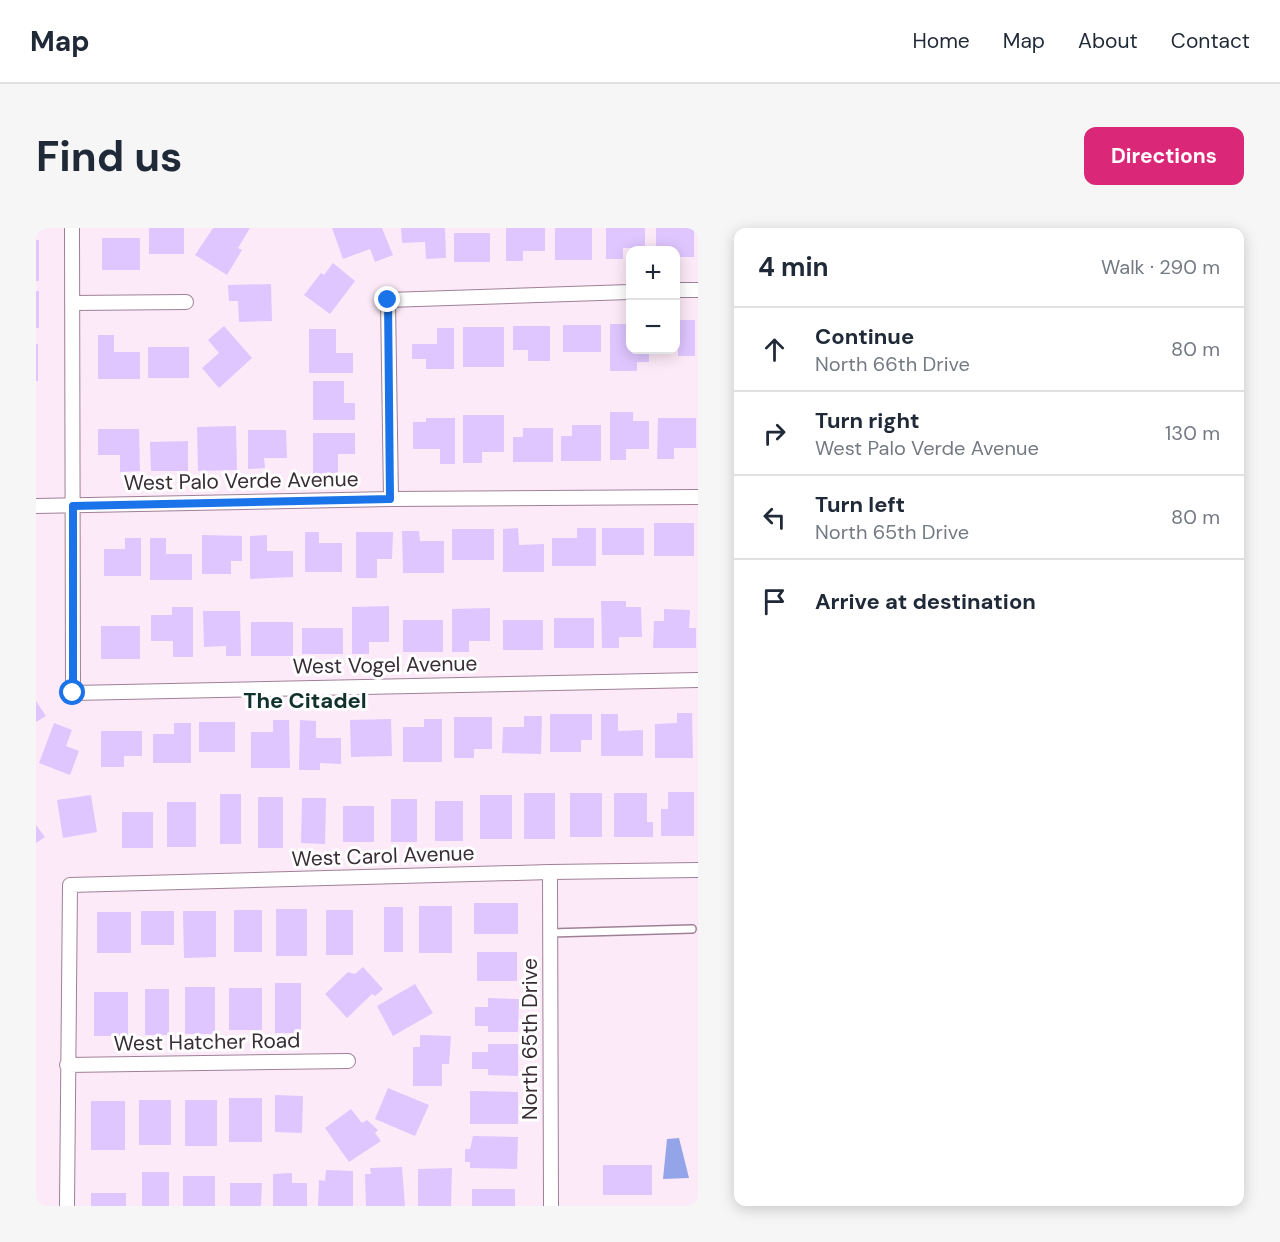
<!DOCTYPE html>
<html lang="en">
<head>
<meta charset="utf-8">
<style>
	:root { --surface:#fff; --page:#f6f6f7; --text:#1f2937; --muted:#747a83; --line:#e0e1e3; --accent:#db2777 }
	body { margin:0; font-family:"DM Sans",sans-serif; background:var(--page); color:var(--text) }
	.controls { position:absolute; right:18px; top:18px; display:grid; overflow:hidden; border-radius:12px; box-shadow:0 3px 15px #0003 }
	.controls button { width:54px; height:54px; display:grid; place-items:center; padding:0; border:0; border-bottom:2px solid var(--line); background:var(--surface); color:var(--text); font:30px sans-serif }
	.stop { position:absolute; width:18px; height:18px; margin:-14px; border:4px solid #1a73e8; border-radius:50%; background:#fff }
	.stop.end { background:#1a73e8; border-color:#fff; box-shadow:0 2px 6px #0008 }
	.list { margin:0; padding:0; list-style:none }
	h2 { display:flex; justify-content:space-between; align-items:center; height:78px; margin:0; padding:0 24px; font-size:26px }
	h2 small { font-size:20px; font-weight:400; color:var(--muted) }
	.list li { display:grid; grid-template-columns:39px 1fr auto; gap:18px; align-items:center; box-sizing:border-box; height:84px; padding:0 24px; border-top:2px solid var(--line) }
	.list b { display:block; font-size:22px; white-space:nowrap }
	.list p { margin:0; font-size:20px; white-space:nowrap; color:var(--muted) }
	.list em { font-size:20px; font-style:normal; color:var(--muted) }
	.icon { flex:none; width:33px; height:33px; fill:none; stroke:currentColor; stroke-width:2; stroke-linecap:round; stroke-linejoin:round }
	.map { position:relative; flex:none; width:662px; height:978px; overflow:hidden; border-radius:12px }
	header { display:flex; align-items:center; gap:36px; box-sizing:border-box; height:84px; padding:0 30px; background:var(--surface); border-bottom:2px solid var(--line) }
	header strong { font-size:28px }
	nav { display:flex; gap:33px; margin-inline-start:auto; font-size:21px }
	.intro { display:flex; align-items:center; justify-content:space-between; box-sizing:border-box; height:144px; padding:0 36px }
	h1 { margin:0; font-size:42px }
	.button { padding:15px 27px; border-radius:12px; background:var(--accent); color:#fff; font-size:21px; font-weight:700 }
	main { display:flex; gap:36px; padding:0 36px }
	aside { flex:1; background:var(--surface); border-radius:12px; box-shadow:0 3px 15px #0003 }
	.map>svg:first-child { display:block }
	.water { fill:#94a4e8 }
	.building { fill:#dfc6ff }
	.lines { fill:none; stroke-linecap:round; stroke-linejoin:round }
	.lane-casing { stroke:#9e8197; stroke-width:10 }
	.street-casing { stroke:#9e8197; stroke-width:16 }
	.lane { stroke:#fff; stroke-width:7 }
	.street { stroke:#fff; stroke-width:14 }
	.route { stroke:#1a73e8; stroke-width:8 }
	.labels { text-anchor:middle; stroke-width:6; stroke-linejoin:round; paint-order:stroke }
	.street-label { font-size:21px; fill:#382c35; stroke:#fefefe }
	.neighbourhood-label { font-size:22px; font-weight:bold; fill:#10312c; stroke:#fefefe }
</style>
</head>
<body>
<header>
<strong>Map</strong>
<nav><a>Home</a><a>Map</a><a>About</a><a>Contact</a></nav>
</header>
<div class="intro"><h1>Find us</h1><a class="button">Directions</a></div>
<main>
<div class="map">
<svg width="662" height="978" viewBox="0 0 662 978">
	<rect width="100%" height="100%" fill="#fdeaf8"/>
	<path class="water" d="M643,910L653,950L627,951L631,911Z"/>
	<path class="building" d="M113,0H148V26H113Z
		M177,0H214L202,20L206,22L191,47L159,27Z
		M296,0H346L357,27L339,34L334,21L307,31Z
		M365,0H409L410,30L390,31L389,14L366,15Z
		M470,0H509V23H487V33H470Z
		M519,0H556V32H519Z
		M570,0H609V20H587V31H570Z
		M620,0H658V29H640V22H620Z
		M418,5H454V34H418Z
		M66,10H104V42H66Z
		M0,12H3V53H0Z
		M297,35L319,53L294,86L268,67L285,45L288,47Z
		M235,56L236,93L203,94L202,73H193L192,57Z
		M0,63H3V100H0Z
		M640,92H659V128H642V122H640Z
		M574,96H590V106H594V122H613V134H601V143H574Z
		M527,97H565V124H527Z
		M188,98L216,130L183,160L166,140L183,125L172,112Z
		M477,98H514V133H492V122H477Z
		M427,99H468V139H427Z
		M401,100H418V141H390V131H376V116H401Z
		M273,101H300V125H317V145H273Z
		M62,107H78V124H104V151H62Z
		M0,116H2V153H0Z
		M112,119H153V150H112Z
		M277,153H308V175H319V192H277Z
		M574,184H597V193H613V221H590V232H574Z
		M427,187H468V224H446V235H427Z
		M390,190H419V236H404V221H377V194H390Z
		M622,190H660V220H638V231H621Z
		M536,197H565V233H525V208H536Z
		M200,198L201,242L162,243L161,199Z
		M487,200H517V234H477V209H487Z
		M62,201H103L104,243L84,244V227H62Z
		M212,202H250L251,230H228L229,240L212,241Z
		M277,205H319V226H302V247H277Z
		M152,213V243H115L114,214Z
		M618,295H658V328H618Z
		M482,300L483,317L508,316V344H467V301Z
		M541,300H560V338H516V310H541Z
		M566,300H608V327H566Z
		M416,301H458V332H416Z
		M366,303H383L384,313H408V345H367Z
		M269,304H283V315H306V344H269Z
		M320,304H357L356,331H341V350H320Z
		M166,307L206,308V333H195V346H166Z
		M231,307V323H257V349L214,351V308Z
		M89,310H105V348H68V321H89Z
		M114,310H130V326H156V352H114Z
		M565,373H590V379H605L606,409H583V420H566Z
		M353,378V414H333V426H316V379Z
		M136,379H157V429H137V413H115V387H136Z
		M454,380V413H433V424H416V381Z
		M628,381L654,382L653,400H660V420H617L618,393H628Z
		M167,383H204L205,428H190V418L168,419Z
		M518,390H558V420H518Z
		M367,392H407V424H367Z
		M467,392H507V422H467Z
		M215,394H257V428H215Z
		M65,398H104V431H65Z
		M266,400H307V426H266Z
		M0,473L10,488L0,494Z
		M641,485H656L657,530H619V496L641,495Z
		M514,486H556V512H545V524H514Z
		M565,486H582V503L607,502V528H565Z
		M488,488H506L505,526L466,525L467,499H488Z
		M418,489H456V521H438V530H418Z
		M355,491L356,528L315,529L314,492Z
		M388,491H406V534H367V499H388Z
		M237,492H253L254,540H215V504H237Z
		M264,492L280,493V510H305V536L284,535V542H263Z
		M163,494H199V524H163Z
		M18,495L36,502L30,518L43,523L34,547L3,535Z
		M138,495H155V535H117V506H138Z
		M65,503H106V528H88V539H65Z
		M632,564H658V608H625V581H632Z
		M488,565H519V611H488Z
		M534,565H566V609H534Z
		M578,565H611V594H617V609H578Z
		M184,566H205V616H184Z
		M55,567L61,604L27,610L21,572Z
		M444,567H476V611H444Z
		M222,569H247V620H222Z
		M266,570H290L289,616L265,615Z
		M355,571H381V614H355Z
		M399,573H427V613H399Z
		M131,574H160V619H131Z
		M307,578H338V614H307Z
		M86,584H117V620H86Z
		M0,597L9,609L0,615Z
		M438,675H482V706H438Z
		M383,678H416V725H383Z
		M348,679H367V724H348Z
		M240,681H271V728H240Z
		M198,682H226V724H198Z
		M290,682H317V727H290Z
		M105,683H138V717H105Z
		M147,683H180V729L148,730Z
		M61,684H95V725H61Z
		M441,724H481V753H441Z
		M327,739L347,761L339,768L336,766L311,790L289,766L312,744L319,746Z
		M239,755H265V805H239Z
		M379,756L397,785L357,808L341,778Z
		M149,759H179V806H149Z
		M193,760H226V802H193Z
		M109,761H133V807H109Z
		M58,764H92V808H58Z
		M452,770L483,771L482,804H452V798H439V779H452Z
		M384,807L415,808L413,836H406V858H377V819H384Z
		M452,816H482V848L452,847V841H436V824H452Z
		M352,860L393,877L379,908L339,891Z
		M434,863L482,864V896H434Z
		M239,867L267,868L266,905L239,904Z
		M193,870H226V914H193Z
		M103,872H135V917H103Z
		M149,872H181V918H149Z
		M55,873H89V922H55Z
		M315,881L326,895L331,892L342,902L339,905L345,913L313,934L289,900Z
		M437,908L482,909L481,941L434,940V934H429V921H434Z
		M567,937H616V967H567Z
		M366,939L369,978H330L329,946H335L334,940Z
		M416,940L415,978H382V941Z
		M290,942L317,943V978H282L283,952L289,953Z
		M106,944H133V978H106Z
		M256,945V955H271V978H237V946Z
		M147,948H179V978H147Z
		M194,955H226L225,978H194Z
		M436,961H479V978H436Z
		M55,965H90V978H55Z"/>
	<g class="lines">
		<defs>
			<path id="lane" d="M514,705L656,701"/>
			<path id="street" d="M36,0L37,465L662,452
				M640,62H662
				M36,75L150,74
				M355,271L352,72L594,64
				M0,278L355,271L662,269
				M514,644L515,978
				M31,837L312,833
				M31,978L34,657L514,644L662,642"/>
		</defs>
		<use href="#lane" class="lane-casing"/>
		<use href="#street" class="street-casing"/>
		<use href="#lane" class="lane"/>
		<use href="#street" class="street"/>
	</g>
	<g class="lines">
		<path class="route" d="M37,465V278L354,271L352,72"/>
	</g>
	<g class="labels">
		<g class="street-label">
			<text transform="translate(205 253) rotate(-1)" y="7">West Palo Verde Avenue</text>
			<text transform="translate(349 437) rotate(-1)" y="7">West Vogel Avenue</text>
			<text transform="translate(347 628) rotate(-2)" y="7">West Carol Avenue</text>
			<text transform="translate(494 811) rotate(-90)" y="7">North 65th Drive</text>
			<text transform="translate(171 814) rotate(-1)" y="7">West Hatcher Road</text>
		</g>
		<g class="neighbourhood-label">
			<text x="269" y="480">The Citadel</text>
		</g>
	</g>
</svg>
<div class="controls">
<button>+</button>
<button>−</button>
</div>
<div class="stop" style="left:37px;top:465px"></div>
<div class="stop end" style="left:352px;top:72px"></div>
</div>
<aside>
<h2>4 min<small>Walk · 290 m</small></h2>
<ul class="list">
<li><svg class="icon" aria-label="ahead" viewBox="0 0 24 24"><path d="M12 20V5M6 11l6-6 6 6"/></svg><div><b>Continue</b><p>North 66th Drive</p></div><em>80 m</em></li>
<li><svg class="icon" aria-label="right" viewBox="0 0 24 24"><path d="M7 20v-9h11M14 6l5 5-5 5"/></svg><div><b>Turn right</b><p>West Palo Verde Avenue</p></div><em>130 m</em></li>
<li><svg class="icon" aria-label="left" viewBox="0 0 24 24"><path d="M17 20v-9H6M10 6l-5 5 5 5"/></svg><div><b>Turn left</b><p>North 65th Drive</p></div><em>80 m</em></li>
<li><svg class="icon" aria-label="arrive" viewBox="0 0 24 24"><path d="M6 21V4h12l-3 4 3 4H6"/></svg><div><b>Arrive at destination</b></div></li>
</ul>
</aside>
</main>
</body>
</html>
